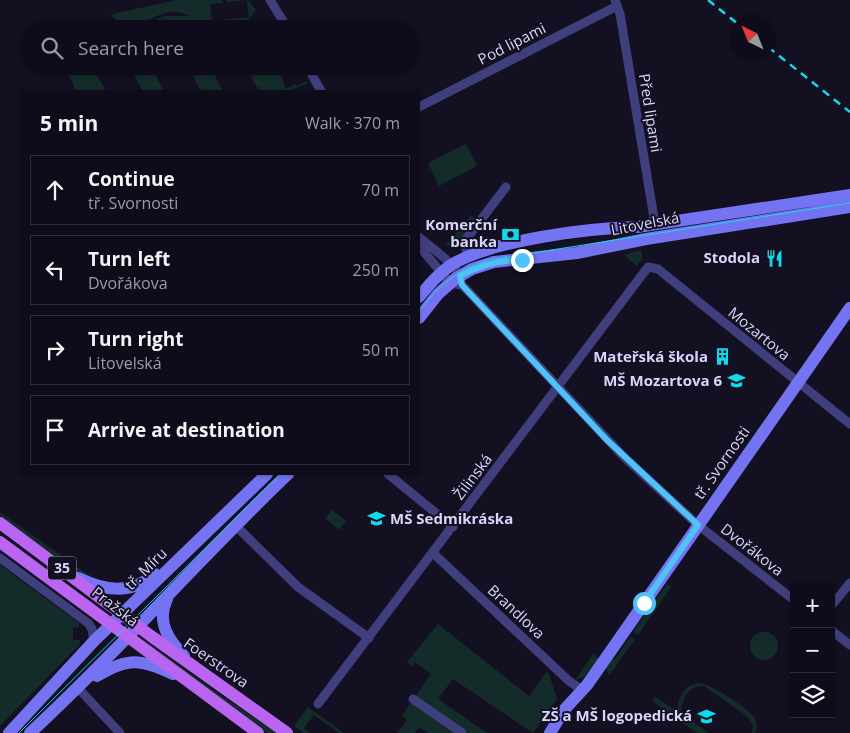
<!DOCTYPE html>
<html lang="en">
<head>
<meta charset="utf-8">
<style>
	:root { --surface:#0e0c1a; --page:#171523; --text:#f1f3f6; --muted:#9b9ba2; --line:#2e2c39 }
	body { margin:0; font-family:"Open Sans",sans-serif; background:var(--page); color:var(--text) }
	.controls { position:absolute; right:15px; bottom:15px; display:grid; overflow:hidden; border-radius:0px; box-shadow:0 1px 4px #0004 }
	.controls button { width:45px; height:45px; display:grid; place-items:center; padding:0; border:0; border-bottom:1px solid var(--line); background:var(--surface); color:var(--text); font:25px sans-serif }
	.compass { position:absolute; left:730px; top:15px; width:45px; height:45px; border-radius:50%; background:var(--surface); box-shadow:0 1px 4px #0004; rotate:317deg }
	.stop { position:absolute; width:15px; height:15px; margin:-11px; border:4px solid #4fc3f7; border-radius:50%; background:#fff }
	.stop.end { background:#4fc3f7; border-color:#fff; box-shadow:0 1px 5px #0008 }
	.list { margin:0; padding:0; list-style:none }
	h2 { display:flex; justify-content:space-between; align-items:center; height:65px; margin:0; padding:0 20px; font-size:21px }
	h2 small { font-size:16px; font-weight:400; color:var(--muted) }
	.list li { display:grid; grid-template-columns:32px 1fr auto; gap:15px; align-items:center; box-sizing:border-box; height:70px; margin:0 10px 10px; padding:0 10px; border:1px solid var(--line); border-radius:0px }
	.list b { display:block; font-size:19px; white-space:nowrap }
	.list p { margin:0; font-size:16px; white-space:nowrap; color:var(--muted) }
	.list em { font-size:16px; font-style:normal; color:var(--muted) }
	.icon { flex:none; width:28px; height:28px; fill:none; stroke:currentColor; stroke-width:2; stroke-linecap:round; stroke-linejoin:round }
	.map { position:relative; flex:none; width:850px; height:733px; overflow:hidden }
	.search { position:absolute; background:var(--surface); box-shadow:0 1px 4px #0004; left:20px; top:20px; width:400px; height:55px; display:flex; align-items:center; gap:12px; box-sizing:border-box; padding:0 18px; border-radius:28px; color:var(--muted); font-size:19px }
	.panel { position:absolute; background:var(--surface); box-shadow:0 1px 4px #0004; left:20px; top:90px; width:400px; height:385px; border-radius:0px }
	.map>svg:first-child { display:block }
	.green { fill:#132c2a; fill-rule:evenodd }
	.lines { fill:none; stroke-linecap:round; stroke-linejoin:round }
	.street { stroke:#403f7d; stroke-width:9 }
	.secondary { stroke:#7474f3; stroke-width:12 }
	.primary { stroke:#ba65f2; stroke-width:12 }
	.tram { stroke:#14d8e8; stroke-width:1 }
	.rail { stroke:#14d8e8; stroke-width:2.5; stroke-dasharray:8 6; stroke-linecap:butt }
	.route { stroke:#4fc3f7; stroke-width:6 }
	.labels { text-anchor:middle; stroke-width:4; stroke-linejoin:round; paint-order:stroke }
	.shield { fill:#131022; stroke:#9d9aba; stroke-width:1 }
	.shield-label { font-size:14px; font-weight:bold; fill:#d8d5fb }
	.street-label { font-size:15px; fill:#d8d5fb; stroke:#131022 }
	.poi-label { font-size:15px; font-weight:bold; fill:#d8d5fb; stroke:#131022; text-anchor:end }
</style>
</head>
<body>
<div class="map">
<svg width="850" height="733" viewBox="0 0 850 733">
	<rect width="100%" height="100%" fill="#131022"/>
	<path class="green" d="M176,0H221L224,3L227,0H248L256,10L246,23L249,29H159L155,20L140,28L132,29L164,16H189C167,3 149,23 129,29C120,31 106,29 97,29L116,23L115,18L110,16L117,13ZM247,0L249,17L212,21L210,4Z
		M92,66L106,91H76L65,66Z
		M129,66H151L164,91H143Z
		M188,66H210L223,91H201Z
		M247,66H267L271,73L279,69L286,89L296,84L297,86L306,81L307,83C294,90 270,98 258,88C253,84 250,72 247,66Z
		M466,144L477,166L439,186L428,163Z
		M471,215L474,218L461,243L445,246Z
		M641,250L643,258L637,266L624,255Z
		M332,510L346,521L339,530L325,518Z
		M0,512L87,574L100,581L119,586C82,586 30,538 0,516Z
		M0,565L79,623V627L73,628V640H80V644L0,726Z
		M667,584L671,587L638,635L633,632Z
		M438,624L529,696L547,671L549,674L557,699L533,733L453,679L438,699L487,733H468L415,697L431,674L415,662L412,666L407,662Z
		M750 646a14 14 0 1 1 28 0a14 14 0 1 1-28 0Z
		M631,636L635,639L609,676L606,666L610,660L615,659Z
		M144,640L226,699L278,733H267L142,642Z
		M593,654L599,659L583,678L575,680Z
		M700,683C710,684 748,708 754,717C757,722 757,728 755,733H752L753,725L748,717L704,686C689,685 682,698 681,712L708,733H697L652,701L655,697L677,711C678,697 685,684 700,683Z
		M411,702L456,733H428L419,727L415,733H397L407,720L402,716Z
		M308,707L344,733H339L314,715L304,728L310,733H304L294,726Z"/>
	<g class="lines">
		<path class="street" d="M270,0L288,29
			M615,0L620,14L655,224
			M307,66L321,91
			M419,107L617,6
			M419,237C430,247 459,266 461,281
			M419,246L450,283L462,285L466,289L624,457L698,525L794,600
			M468,256L465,246L467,238L506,187
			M388,474L453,527
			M235,525L298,587L369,638
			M433,553L569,681L582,690
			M0,558L88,623L92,629L94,641
			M831,606L850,583
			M831,630L850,645
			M78,688L120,733
			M413,699L462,733
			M318,704L648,267L658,269L850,424"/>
		<path class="secondary" d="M419,297C429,285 438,274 451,265C492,240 589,228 637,227L850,195
			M419,318L438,294L455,279L472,269L494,262L577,253L646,239L850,207
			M78,578C105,591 131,595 155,574
			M167,599C156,621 168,640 184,656
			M97,676C128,657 141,659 173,674
			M9,733L94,641L267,474
			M30,733C120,650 200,558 288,474
			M550,733L564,710L587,685L850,308"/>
		<path class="primary" d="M0,523L151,636L287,733
			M0,542L258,733"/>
		<path class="tram" d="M419,311C439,286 457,269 488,260L850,203
			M19,733L280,474"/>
		<path class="rail" d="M708,0L738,24
			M768,47L850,112"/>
	</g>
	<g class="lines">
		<path class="route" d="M522,260C500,260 480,265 460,276L462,285L607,440L698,525L644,603"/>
	</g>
	<defs>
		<symbol id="bank-bare" viewBox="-9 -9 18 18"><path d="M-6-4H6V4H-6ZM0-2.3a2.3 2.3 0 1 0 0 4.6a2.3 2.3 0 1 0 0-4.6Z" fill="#14d8e8" stroke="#131022" stroke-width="2.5" paint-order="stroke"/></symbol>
		<symbol id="restaurant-bare" viewBox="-9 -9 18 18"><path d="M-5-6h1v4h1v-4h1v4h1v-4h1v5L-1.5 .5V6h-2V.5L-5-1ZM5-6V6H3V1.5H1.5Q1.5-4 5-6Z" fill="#14d8e8" stroke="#131022" stroke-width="2.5" paint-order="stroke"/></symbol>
		<symbol id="building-bare" viewBox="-9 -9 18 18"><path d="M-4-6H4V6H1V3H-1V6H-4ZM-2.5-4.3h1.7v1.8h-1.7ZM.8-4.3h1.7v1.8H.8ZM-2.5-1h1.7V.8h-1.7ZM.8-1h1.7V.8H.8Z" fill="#14d8e8" stroke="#131022" stroke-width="2.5" paint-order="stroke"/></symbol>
		<symbol id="school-bare" viewBox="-9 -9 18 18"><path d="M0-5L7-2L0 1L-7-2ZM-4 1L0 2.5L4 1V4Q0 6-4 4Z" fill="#14d8e8" stroke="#131022" stroke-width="2.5" paint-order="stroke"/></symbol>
	</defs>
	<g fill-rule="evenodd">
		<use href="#bank-bare" x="498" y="222" width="25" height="25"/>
		<use href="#restaurant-bare" x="762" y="246" width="25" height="25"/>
		<use href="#building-bare" x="710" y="344" width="25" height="25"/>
		<use href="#school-bare" x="724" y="368" width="25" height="25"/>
		<use href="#school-bare" x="364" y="506" width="25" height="25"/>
		<use href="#school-bare" x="694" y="704" width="25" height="25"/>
	</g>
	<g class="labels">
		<rect class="shield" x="48" y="556.5" width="28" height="23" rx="4"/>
		<g class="shield-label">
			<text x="62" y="573">35</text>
		</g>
		<g class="street-label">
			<text transform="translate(512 44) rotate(-27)" y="5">Pod lipami</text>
			<text transform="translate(650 113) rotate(81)" y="5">Před lipami</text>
			<text transform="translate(645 224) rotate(-11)" y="5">Litovelská</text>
			<text transform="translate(759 334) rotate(39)" y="5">Mozartova</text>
			<text transform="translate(722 463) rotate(-55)" y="5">tř. Svornosti</text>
			<text transform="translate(473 477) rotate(-53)" y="5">Žilinská</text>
			<text transform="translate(752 550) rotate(38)" y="5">Dvořákova</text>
			<text transform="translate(146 569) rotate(-45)" y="5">tř. Míru</text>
			<text transform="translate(115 607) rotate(38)" y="5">Pražská</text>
			<text transform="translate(516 612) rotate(43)" y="5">Brandlova</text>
			<text transform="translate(216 663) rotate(35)" y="5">Foerstrova</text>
		</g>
		<g class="poi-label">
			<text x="497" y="230">Komerční<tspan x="497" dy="17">banka</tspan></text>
			<text x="760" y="263">Stodola</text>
			<text x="708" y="362">Mateřská škola</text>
			<text x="722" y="386">MŠ Mozartova 6</text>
			<text x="390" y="524" text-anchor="start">MŠ Sedmikráska</text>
			<text x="692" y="721">ZŠ a MŠ logopedická</text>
		</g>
	</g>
</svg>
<div class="controls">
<button>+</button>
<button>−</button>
<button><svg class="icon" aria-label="layers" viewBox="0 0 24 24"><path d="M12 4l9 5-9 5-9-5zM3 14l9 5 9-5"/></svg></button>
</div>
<svg class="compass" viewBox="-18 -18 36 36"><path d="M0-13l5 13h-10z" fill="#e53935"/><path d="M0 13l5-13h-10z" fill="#9b9ba2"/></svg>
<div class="stop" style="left:644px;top:603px"></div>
<div class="stop end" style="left:522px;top:260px"></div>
<div class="search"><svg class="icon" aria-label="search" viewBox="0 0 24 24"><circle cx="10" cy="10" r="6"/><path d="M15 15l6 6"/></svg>Search here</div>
<section class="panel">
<h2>5 min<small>Walk · 370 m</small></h2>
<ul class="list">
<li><svg class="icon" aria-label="ahead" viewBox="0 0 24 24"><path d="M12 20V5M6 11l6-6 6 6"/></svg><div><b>Continue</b><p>tř. Svornosti</p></div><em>70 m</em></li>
<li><svg class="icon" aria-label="left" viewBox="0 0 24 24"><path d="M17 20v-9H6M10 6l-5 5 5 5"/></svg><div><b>Turn left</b><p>Dvořákova</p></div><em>250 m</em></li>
<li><svg class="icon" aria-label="right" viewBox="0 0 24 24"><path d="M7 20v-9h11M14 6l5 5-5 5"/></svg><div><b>Turn right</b><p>Litovelská</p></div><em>50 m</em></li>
<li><svg class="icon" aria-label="arrive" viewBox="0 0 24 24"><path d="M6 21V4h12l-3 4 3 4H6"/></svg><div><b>Arrive at destination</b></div></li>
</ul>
</section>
</div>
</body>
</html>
